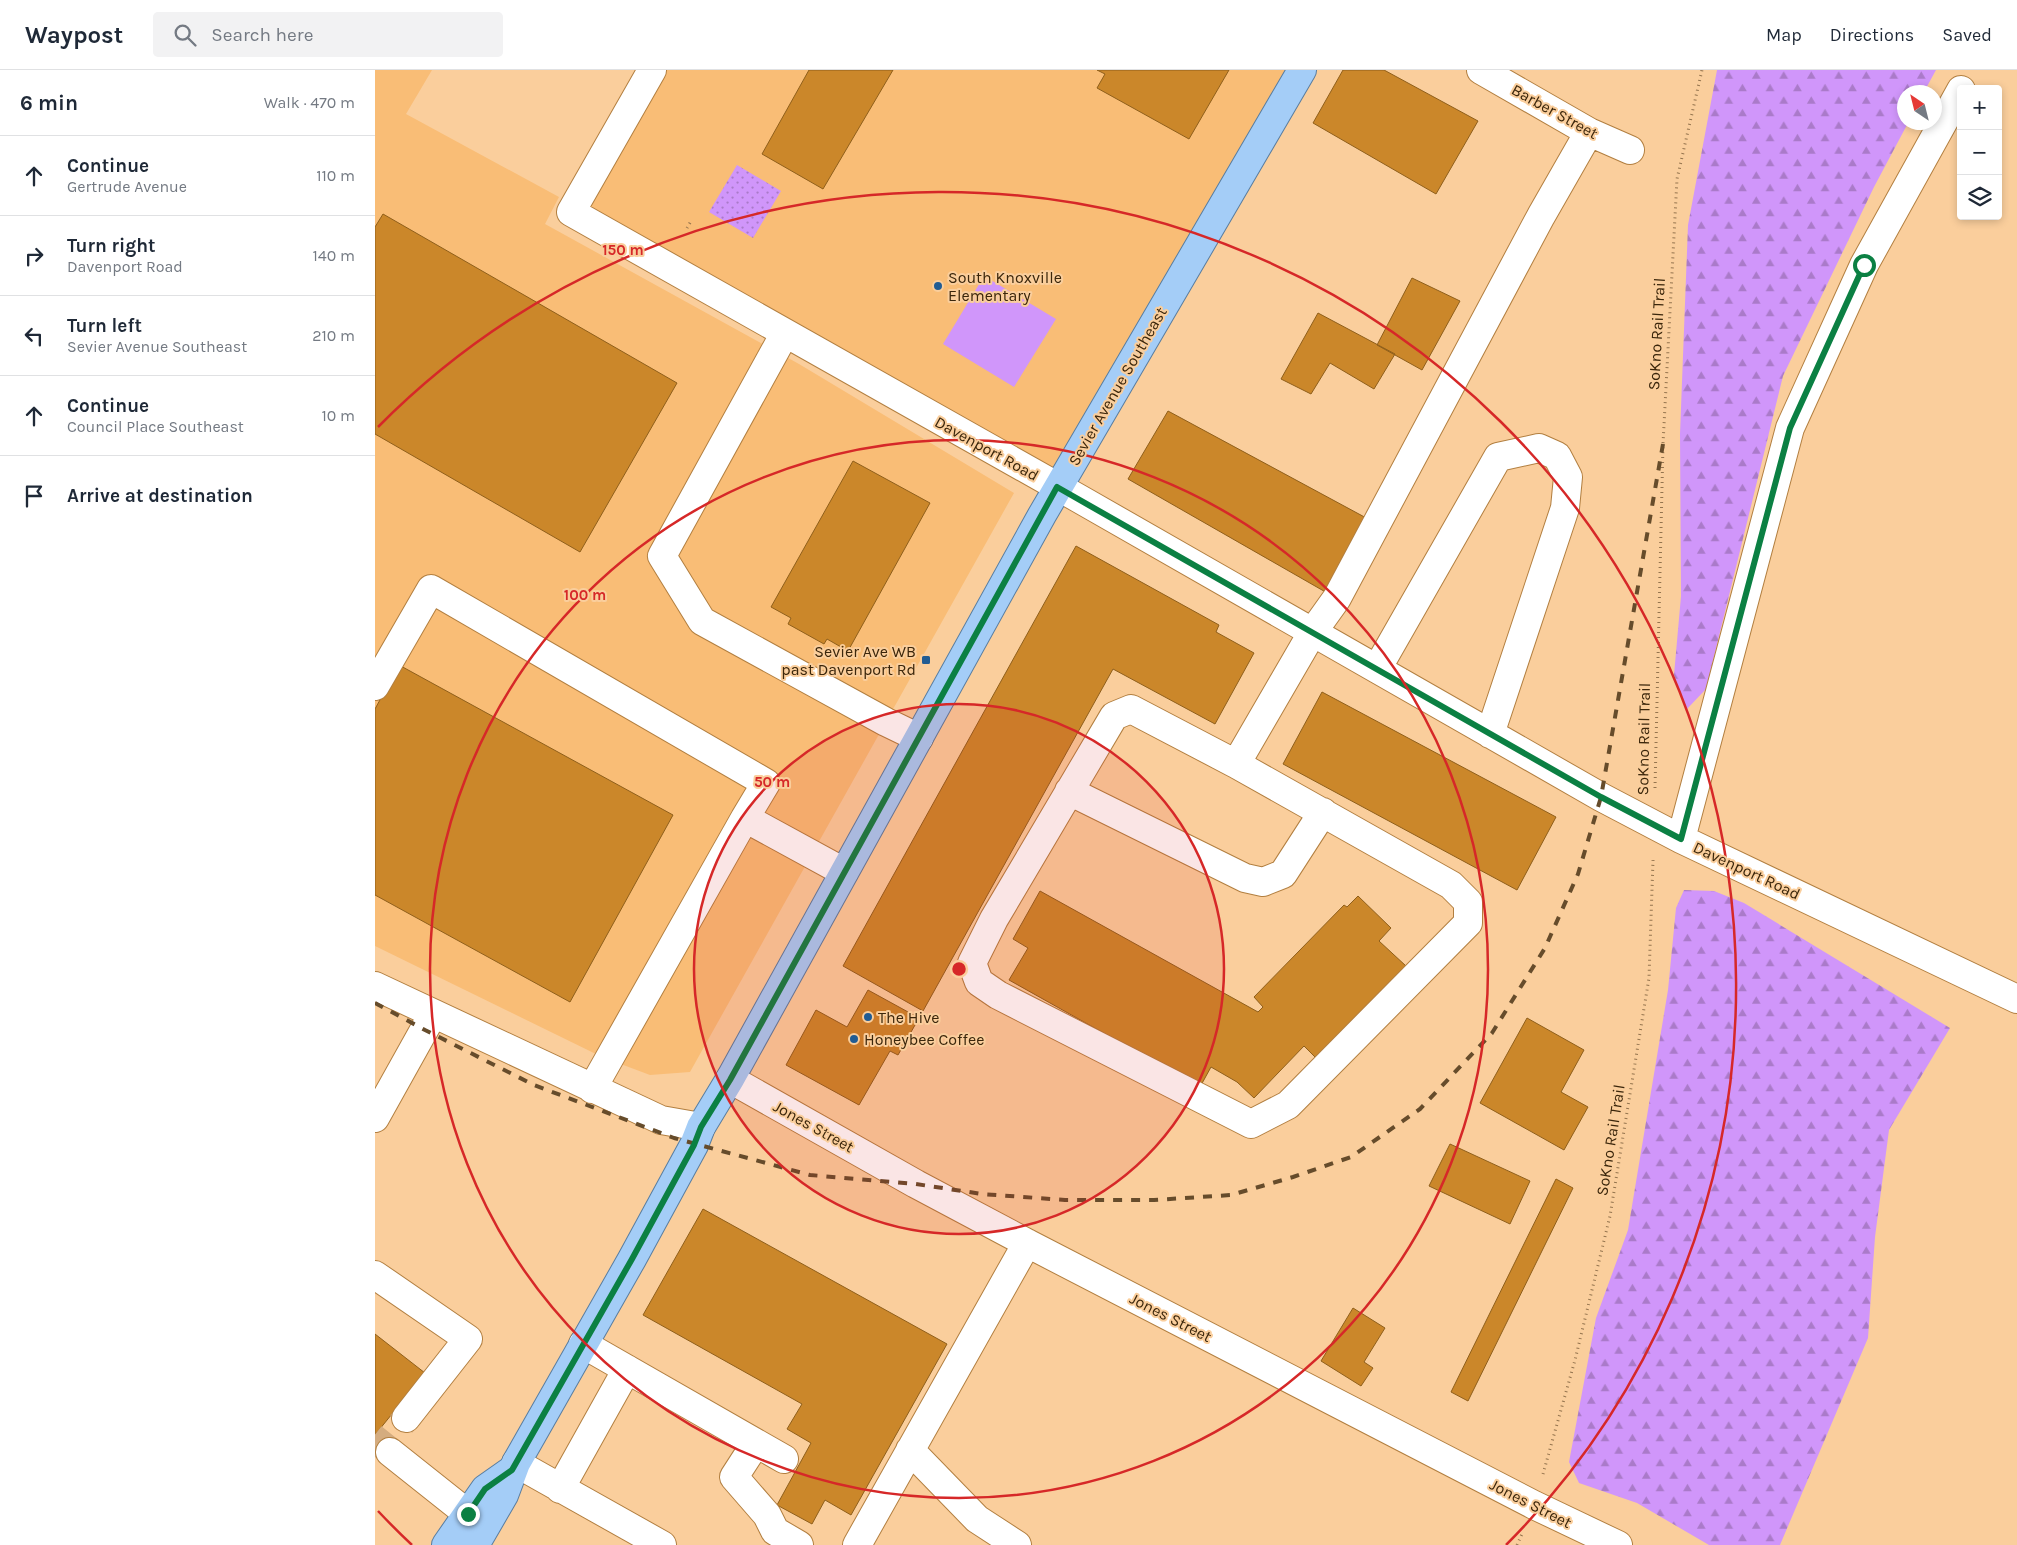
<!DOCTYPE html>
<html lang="en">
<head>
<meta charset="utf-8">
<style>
	:root { --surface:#fff; --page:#f2f2f3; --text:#1f2937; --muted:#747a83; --line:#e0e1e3 }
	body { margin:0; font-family:Karla,sans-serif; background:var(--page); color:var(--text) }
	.controls { position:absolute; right:15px; top:15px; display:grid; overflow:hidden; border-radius:5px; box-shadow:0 2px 8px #0003 }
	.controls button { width:45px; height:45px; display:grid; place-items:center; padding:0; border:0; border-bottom:1px solid var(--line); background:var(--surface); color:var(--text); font:25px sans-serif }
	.compass { position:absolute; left:1522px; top:15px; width:45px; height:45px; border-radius:50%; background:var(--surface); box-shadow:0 2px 8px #0003; rotate:325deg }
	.stop { position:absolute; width:15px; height:15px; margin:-11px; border:4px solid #0b8043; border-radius:50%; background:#fff }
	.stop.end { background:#0b8043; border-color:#fff; box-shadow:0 1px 5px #0008 }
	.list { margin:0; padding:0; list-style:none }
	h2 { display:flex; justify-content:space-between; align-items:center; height:65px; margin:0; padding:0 20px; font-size:21px }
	h2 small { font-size:16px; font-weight:400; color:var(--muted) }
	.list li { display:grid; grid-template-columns:32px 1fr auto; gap:15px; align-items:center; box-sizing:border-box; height:80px; padding:0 20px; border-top:1px solid var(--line) }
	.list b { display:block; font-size:19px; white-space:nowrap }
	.list p { margin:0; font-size:16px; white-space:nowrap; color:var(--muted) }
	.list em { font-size:16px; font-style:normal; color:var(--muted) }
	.icon { flex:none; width:28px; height:28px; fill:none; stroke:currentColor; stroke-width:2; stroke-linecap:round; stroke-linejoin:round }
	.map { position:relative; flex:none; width:1642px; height:1475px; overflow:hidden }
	header { display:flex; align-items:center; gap:30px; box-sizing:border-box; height:70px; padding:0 25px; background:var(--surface); border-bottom:1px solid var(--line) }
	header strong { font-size:24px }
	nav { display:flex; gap:28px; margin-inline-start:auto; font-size:18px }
	.search { width:350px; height:45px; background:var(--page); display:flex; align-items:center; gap:12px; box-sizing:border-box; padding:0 18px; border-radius:5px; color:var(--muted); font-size:19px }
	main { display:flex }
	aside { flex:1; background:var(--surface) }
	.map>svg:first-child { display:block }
	.built { fill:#f9bd76 }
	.grass { fill:#d096fa }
	.forest { fill:url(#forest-firs) }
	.garden { fill:url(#garden-dots) }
	.building { fill:#cb872a; stroke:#8f5f1b }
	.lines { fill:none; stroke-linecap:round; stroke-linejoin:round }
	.minor-tunnel { stroke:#d4ac7f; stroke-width:28; stroke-dasharray:28 14; stroke-linecap:butt }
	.minor-casing { stroke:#b27f40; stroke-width:30 }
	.major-casing { stroke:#587da0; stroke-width:30 }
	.path { stroke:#94744e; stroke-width:3; stroke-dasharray:1 4; stroke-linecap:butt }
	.minor { stroke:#fff; stroke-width:28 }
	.major { stroke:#a4cdf7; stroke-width:28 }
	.rail { stroke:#664c2b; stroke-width:4; stroke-dasharray:9 9; stroke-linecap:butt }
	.route { stroke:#0b8043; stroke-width:6 }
	.ring { fill:none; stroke:#d62828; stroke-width:2.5 }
	.poi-dot { fill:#215c93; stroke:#face9c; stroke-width:2 }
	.labels { text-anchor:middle; stroke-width:4; stroke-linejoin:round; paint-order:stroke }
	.street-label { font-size:16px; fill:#3b260b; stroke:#face9c }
	.poi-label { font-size:16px; fill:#3b260b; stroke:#face9c; text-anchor:start }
	.centre { fill:#d62828; stroke:#face9c; stroke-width:2.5 }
	.ring-label { font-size:15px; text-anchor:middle; font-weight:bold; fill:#d62828; stroke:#face9c; stroke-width:4; stroke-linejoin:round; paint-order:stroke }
</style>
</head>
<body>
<header>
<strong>Waypost</strong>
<div class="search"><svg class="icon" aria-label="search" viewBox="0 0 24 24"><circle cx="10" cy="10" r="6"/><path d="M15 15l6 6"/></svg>Search here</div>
<nav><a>Map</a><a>Directions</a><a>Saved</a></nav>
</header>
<main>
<aside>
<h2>6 min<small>Walk · 470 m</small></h2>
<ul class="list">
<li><svg class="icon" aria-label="ahead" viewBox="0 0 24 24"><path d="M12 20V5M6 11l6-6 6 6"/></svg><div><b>Continue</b><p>Gertrude Avenue</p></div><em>110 m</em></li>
<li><svg class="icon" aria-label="right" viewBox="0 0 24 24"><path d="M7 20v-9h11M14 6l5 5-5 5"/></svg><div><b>Turn right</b><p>Davenport Road</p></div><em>140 m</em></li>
<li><svg class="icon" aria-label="left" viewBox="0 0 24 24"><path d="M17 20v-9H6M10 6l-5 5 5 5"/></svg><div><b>Turn left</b><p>Sevier Avenue Southeast</p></div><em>210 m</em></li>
<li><svg class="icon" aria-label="ahead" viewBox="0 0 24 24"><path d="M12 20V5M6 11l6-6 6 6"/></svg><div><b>Continue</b><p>Council Place Southeast</p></div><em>10 m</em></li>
<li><svg class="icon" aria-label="arrive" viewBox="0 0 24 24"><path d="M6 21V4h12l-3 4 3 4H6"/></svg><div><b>Arrive at destination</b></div></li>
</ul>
</aside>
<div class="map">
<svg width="1642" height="1475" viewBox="0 0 1642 1475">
	<defs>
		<pattern id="forest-firs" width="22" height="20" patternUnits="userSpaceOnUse" patternTransform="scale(1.25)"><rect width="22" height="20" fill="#d096fa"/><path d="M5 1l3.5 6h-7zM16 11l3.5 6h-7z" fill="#aa7ac9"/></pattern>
		<pattern id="garden-dots" width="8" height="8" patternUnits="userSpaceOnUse" patternTransform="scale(1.25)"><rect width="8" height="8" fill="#d096fa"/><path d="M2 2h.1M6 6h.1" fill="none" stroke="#aa7ac9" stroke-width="1.8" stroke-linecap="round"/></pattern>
	</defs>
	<rect width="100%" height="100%" fill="#face9c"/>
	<path class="built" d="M0,0H57L31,44L184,127L170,154L424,294L639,423L315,1002L275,1005L227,987L0,876Z
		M277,0H927L683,417L196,142Z"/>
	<path class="grass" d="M609,206L681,249L639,317L568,274Z"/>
	<path class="forest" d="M1342,0H1561L1549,22H1530V52L1533,53L1499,117L1408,306L1331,619L1312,639L1299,605L1306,526L1305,364L1313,155Z
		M1309,820L1339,821L1369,833L1575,958L1514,1060L1500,1167L1493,1268L1405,1475H1334L1262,1433L1204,1413L1194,1392L1221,1248L1253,1160L1293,920L1301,838Z"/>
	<path class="garden" d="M362,95L406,121L378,168L334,142Z"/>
	<path class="building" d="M434,0H518L448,119L387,84Z
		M722,0H854L814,69L722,18L730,4Z
		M968,0H1009L1103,51L1061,124L938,53Z
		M8,144L302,313L205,482L0,364V157Z
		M1037,208L1085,231L1047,300L1002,275Z
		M943,243L1020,284L999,319L955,293L936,324L906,309Z
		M793,341L995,450L954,524L753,409Z
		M478,391L555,433L473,581L452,569L449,574L413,554L416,548L396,537Z
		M701,476L844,555L841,562L879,583L840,654L738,599L548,941L468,896Z
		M24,595L298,745L195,932L0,825V639Z
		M947,622L1181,747L1142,820L908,694Z
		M665,821L883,942L888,937L879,927L969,835L972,837L983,826L1016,858L1004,871L1031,896L942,989L929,976L879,1028L862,1012L836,997L825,1017L634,910L653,878L638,869Z
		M493,920L544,948L523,985L515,981L484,1035L411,995L441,940L472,957Z
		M1152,948L1209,980L1186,1022L1213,1037L1189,1080L1105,1033Z
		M1075,1074L1155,1111L1135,1154L1054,1116Z
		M1181,1109L1198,1118L1093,1331L1076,1322Z
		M328,1139L572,1274L476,1445L450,1430L437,1454L402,1435L436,1373L412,1359L427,1334L268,1245Z
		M978,1238L1010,1258L989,1292L998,1298L986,1316L946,1291Z
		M0,1264L50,1303L0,1365Z"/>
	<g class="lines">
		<path class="minor-tunnel" d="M0,1387L31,1348"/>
		<defs>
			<path id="minor" d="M277,0L196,142L703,428L1226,727L1306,769L1642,929
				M1106,0L1214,62L1255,80
				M410,263L287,486L327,551L511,652L544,668
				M1002,599L1123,387L1164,378L1182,386L1193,407L1190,438L1115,664
				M0,616L56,519L391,713L370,748L469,802
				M861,694L756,639L739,646L619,849L597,893L604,912L623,925L876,1054L913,1035L1093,853V832L1076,815L861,694L937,563L962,528L1166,146L1214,62
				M694,721L870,808L888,812L908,804L948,742
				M1306,769L1415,358L1489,195L1586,20
				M0,916L286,1050L326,1057
				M355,1009L541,1114L652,1173L1159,1435L1243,1475
				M217,1019L370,748
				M0,1048L58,944
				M0,1205L93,1269L31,1348
				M208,1274L409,1389
				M381,1373L359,1407L392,1445L400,1461L424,1475
				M535,1380L602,1449L642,1475
				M15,1382L93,1444
				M141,1393L287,1475
				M185,1419L252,1299
				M482,1475L652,1173"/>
			<path id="major" d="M71,1475L110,1419L137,1400
				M100,1475L129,1425L141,1393L257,1189L319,1075L326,1057L355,1009L667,445L927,0"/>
		</defs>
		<use href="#minor" class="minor-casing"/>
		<use href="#major" class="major-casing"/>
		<path class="path" d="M312,158L316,151
			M1280,718L1288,374L1302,109L1327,0
			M1168,1404L1200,1290L1235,1146L1274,908L1278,790
			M1142,1475L1147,1464"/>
		<use href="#minor" class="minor"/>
		<use href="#major" class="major"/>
		<path class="rail" d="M0,933L50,960L159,1015L299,1068L435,1105L541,1114L607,1124L690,1130H779L856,1125L918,1107L976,1087L1045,1039L1117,963L1170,878L1203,804L1226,727L1288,374"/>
	</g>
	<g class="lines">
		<path class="route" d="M93,1444L110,1419L137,1400L257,1189L319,1075L326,1057L355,1010L682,417L1226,727L1306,769L1415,358L1489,195"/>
	</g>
	<circle cx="584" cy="899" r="265" fill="#d62828" fill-opacity=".12"/>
	<g class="ring">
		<circle cx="584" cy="899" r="265"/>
		<circle cx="584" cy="899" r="529"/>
		<path d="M37 1475A794 794 0 0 1 3 1441M3 357A794 794 0 1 1 1131 1475"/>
	</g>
	<g class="poi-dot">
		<circle cx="563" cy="216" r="5"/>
		<rect x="546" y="585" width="10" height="10" rx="2.5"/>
		<circle cx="493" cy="947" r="5"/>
		<circle cx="479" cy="969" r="5"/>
	</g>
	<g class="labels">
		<g class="street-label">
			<text transform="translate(1180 41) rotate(29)" y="6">Barber Street</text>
			<text transform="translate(1281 264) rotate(-87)" y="6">SoKno Rail Trail</text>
			<text transform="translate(742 316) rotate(-60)" y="6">Sevier Avenue Southeast</text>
			<text transform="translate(612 378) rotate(29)" y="6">Davenport Road</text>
			<text transform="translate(1268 669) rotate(-89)" y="6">SoKno Rail Trail</text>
			<text transform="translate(1372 800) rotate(25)" y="6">Davenport Road</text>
			<text transform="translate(439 1056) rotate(29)" y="6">Jones Street</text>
			<text transform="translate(1235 1070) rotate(-81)" y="6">SoKno Rail Trail</text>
			<text transform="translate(796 1247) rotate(27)" y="6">Jones Street</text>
			<text transform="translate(1156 1433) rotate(27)" y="6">Jones Street</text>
		</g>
		<g class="poi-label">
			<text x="573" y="213">South Knoxville<tspan x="573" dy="18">Elementary</tspan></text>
			<text x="541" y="587" text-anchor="end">Sevier Ave WB<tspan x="541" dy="18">past Davenport Rd</tspan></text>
			<text x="503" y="953">The Hive</text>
			<text x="489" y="975">Honeybee Coffee</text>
		</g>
	</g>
	<circle cx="584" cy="899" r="8" class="centre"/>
	<g class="ring-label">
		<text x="248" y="185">150 m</text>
		<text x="210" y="530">100 m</text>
		<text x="397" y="717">50 m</text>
	</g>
</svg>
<div class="controls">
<button>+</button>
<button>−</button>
<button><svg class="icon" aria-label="layers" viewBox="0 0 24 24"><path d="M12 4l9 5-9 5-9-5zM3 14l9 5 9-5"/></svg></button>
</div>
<svg class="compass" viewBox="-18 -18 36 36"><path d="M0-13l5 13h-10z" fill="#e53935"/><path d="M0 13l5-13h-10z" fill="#747a83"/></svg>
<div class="stop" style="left:1489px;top:195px"></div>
<div class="stop end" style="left:93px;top:1444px"></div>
</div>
</main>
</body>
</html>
